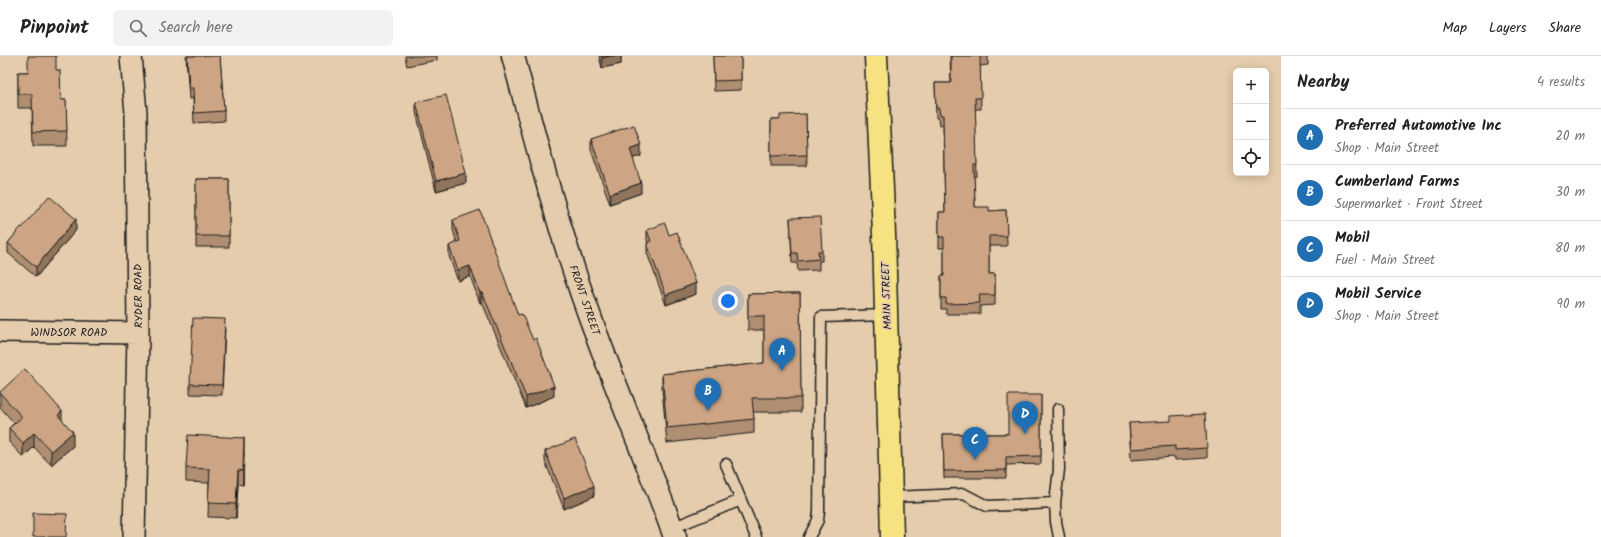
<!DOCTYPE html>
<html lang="en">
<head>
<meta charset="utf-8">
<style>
	:root { --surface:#fff; --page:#f2f2f2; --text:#222; --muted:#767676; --line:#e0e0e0; --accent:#1f6fb2 }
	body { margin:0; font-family:Kalam,sans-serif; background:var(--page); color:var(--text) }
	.controls { position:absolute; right:12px; top:12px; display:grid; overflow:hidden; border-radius:6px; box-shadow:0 2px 10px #0003 }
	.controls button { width:36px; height:36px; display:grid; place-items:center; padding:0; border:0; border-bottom:1px solid var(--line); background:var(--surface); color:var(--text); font:20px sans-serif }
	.you { position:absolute; left:728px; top:245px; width:14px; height:14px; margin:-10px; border:3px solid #fff; border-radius:50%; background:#1a73e8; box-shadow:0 0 0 6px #1a73e833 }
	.badge { display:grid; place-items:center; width:26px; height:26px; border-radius:50%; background:var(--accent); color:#fff; font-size:13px; font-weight:700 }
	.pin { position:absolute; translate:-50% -33px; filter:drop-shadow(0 1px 2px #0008) }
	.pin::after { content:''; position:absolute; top:21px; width:14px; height:12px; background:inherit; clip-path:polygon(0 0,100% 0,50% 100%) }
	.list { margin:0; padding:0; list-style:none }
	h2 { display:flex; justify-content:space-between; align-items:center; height:52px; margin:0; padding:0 16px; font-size:17px }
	h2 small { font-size:13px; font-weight:400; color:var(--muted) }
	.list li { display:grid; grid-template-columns:26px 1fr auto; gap:12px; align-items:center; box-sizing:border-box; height:56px; padding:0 16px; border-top:1px solid var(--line) }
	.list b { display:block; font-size:15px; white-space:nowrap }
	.list p { margin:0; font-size:13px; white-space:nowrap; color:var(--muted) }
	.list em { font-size:13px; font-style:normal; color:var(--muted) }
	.icon { flex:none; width:22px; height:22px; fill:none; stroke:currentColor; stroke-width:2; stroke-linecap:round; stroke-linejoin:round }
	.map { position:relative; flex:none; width:1281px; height:481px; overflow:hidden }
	header { display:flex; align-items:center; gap:24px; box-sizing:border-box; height:56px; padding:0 20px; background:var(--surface); border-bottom:1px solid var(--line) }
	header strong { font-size:19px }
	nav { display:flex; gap:22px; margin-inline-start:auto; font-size:14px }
	.search { width:280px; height:36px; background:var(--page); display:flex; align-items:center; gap:10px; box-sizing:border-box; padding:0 14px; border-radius:6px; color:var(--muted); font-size:15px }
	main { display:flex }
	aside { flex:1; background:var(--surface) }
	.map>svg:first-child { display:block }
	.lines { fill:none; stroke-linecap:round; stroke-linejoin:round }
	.lane-casing { stroke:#1c1c1c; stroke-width:13 }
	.street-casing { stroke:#1c1c1c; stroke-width:24 }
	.secondary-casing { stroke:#1c1c1c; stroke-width:25 }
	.primary-casing { stroke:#1c1c1c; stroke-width:25 }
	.lane { stroke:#e4ccac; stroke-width:10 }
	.street { stroke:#e4ccac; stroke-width:21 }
	.secondary { stroke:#e4ccac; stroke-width:22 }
	.primary { stroke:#f6e281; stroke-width:22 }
	.wall { fill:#b08e72; stroke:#1c1c1c }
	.shaded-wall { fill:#90745c; stroke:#1c1c1c }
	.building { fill:#cda584; stroke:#1c1c1c }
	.labels { text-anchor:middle; stroke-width:3.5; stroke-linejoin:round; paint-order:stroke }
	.street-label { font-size:11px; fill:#1c1c1c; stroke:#e4ccac }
</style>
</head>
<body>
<header>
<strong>Pinpoint</strong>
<div class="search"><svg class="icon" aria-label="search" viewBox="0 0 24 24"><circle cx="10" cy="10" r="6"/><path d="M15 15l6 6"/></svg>Search here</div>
<nav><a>Map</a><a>Layers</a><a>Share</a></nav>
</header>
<main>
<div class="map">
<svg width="1281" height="481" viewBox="0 0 1281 481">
	<rect width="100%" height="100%" fill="#e4ccac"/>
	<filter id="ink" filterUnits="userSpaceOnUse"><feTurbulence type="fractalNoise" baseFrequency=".025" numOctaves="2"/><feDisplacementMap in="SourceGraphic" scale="8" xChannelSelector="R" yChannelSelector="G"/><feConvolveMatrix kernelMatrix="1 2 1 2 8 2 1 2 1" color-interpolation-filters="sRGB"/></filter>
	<g filter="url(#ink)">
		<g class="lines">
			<defs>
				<path id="lane" d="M1058,353L1059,413L1055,447L1056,466L1059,481
					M726,408L756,481
					M891,441L964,438L987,450L1055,447
					M672,472L741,444
					M809,481L818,464L819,455L821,261L887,259"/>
				<path id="street" d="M131,0L136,57L138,277L134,481
					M0,275L138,277"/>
				<path id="secondary" d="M513,0C533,76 553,152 578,227C607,313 644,396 675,481"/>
				<path id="primary" d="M876,0L884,178L892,481"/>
			</defs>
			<use href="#lane" class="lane-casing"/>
			<use href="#street" class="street-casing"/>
			<use href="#secondary" class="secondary-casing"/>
			<use href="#primary" class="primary-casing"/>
			<use href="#lane" class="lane"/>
			<use href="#street" class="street"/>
			<use href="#secondary" class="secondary"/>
			<use href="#primary" class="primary"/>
		</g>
		<path class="wall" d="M186,0H220L224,55V65L194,67L193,42L189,43Z
			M405,0H437V4L407,10Z
			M599,0H621V8L602,12Z
			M713,0H741V34L714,35Z
			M950,0H988V9L980,10L981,53H975L977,120H974L975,151L989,155L1006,154L1007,190H989V218H995V249L980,250V258H946V253H941V220H944V192H939V156H945L943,69H940L939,62H936L935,27H951Z
			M56,14L61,44H66L67,90H33L32,52H18V16H28Z
			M416,46L466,127L436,135L416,56Z
			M806,58L807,110H771V63H780Z
			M591,83L641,100L633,102L641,137L610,148L591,94Z
			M196,123H229V191H196Z
			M790,162L822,195V205H819V214L798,215L797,207H792Z
			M453,164L518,259L554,340L526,352L482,246L480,247L470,220L458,225L449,200V190L457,187L453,174Z
			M22,172L76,174L36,221L8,197V187Z
			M647,174L669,179L696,238L666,249L647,197V187H648L647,184Z
			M800,237L801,356H753L754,363V377L667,387L662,333V318L764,307V274H748V238Z
			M225,273L222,339L190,338V328Z
			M0,336L62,364L73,390L51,409L34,391L23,401L9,386V372L14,367L0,351Z
			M1041,339V408L1006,409V422H944L943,378H1008Z
			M1129,367L1207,392V402L1175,404V401L1131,404Z
			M545,395L594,440L564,453L545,405Z
			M244,396L243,429L238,428L236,462L208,461L209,427L186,426V412Z"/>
		<path class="shaded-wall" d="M610,0H621V8L602,12V2Z
			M641,89V100L630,103V93Z
			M466,117V127L436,135V125Z
			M641,127V137L610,148V138Z
			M76,163V174L36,221V211Z
			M470,210V220L458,225V214Z
			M696,227V238L666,249V239Z
			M482,236V246L480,247V237Z
			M554,330V340L526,352V341Z
			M62,355V369L58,359Z
			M73,376V390L51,409V395Z
			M34,377V391L23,401V387Z
			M244,382V396L243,429V415Z
			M238,414V428L236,462V448Z
			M594,430V440L564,453V442Z"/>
		<path class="building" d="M28,0H56V14H60L61,44H66L67,75L33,76L32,38H18V16H28Z
			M187,0H220L224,55L194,57L193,32H189Z
			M602,0H610L602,2Z
			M713,0H741V24L714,25Z
			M951,0H980L981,42H975L977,109H974L975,151H989V155L1006,154L1007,180H989V218H995V239H979L980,247L946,248V242H941V220H944V181H939V156H945L943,59H940L939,52H936L935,27H951Z
			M446,39L466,117L436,125L416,46Z
			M806,58L807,99L771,100V63H780V59Z
			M634,69L641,89L630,93L641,127L610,138L591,83Z
			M196,123H229V180H196Z
			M49,140L76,163L36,211L8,187L21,171L22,172Z
			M480,154L518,259L522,258L533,284L536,282L554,330L526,341L482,236L480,237L470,210L458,214L449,190L460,185L453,164Z
			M820,161L822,195H818L819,203L798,205L797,197H792L790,162Z
			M665,167L669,179L677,176L696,227L666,239L647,187L651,185L647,174Z
			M800,237L801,342H752L754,363L667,372L662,318L764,307V260H748V238Z
			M193,262L225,263L222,329L190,328Z
			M25,313L62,355L58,359L73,376L51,395L34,377L23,387L9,372L22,361L0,337V336Z
			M1008,339H1041V400L1006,401V414L944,415L943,378H1008Z
			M1205,358L1207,392L1175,394V390L1131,393L1129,367L1171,365V360Z
			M188,379L244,382L243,415L238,414L236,448L208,447L210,413L186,412Z
			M575,383L594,430L564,442L545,395Z
			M33,457L67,458L66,481H33Z"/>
	</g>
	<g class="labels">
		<g class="street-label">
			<text transform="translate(138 240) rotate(-91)" y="4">RYDER ROAD</text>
			<text transform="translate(886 240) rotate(-92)" y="4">MAIN STREET</text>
			<text transform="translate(585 244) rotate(71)" y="4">FRONT STREET</text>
			<text x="69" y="280">WINDSOR ROAD</text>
		</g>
	</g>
</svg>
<div class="controls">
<button>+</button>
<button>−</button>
<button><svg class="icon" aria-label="locate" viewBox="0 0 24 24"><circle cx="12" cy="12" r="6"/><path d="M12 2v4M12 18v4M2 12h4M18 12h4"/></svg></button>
</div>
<div class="you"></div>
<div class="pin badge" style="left:782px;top:315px">A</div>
<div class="pin badge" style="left:708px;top:355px">B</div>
<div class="pin badge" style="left:975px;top:404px">C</div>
<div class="pin badge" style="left:1025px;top:378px">D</div>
</div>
<aside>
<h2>Nearby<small>4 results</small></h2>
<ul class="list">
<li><span class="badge">A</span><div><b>Preferred Automotive Inc</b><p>Shop · Main Street</p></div><em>20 m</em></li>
<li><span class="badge">B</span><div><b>Cumberland Farms</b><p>Supermarket · Front Street</p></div><em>30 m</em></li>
<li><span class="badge">C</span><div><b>Mobil</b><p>Fuel · Main Street</p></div><em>80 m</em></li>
<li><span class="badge">D</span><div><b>Mobil Service</b><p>Shop · Main Street</p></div><em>90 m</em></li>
</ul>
</aside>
</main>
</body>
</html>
